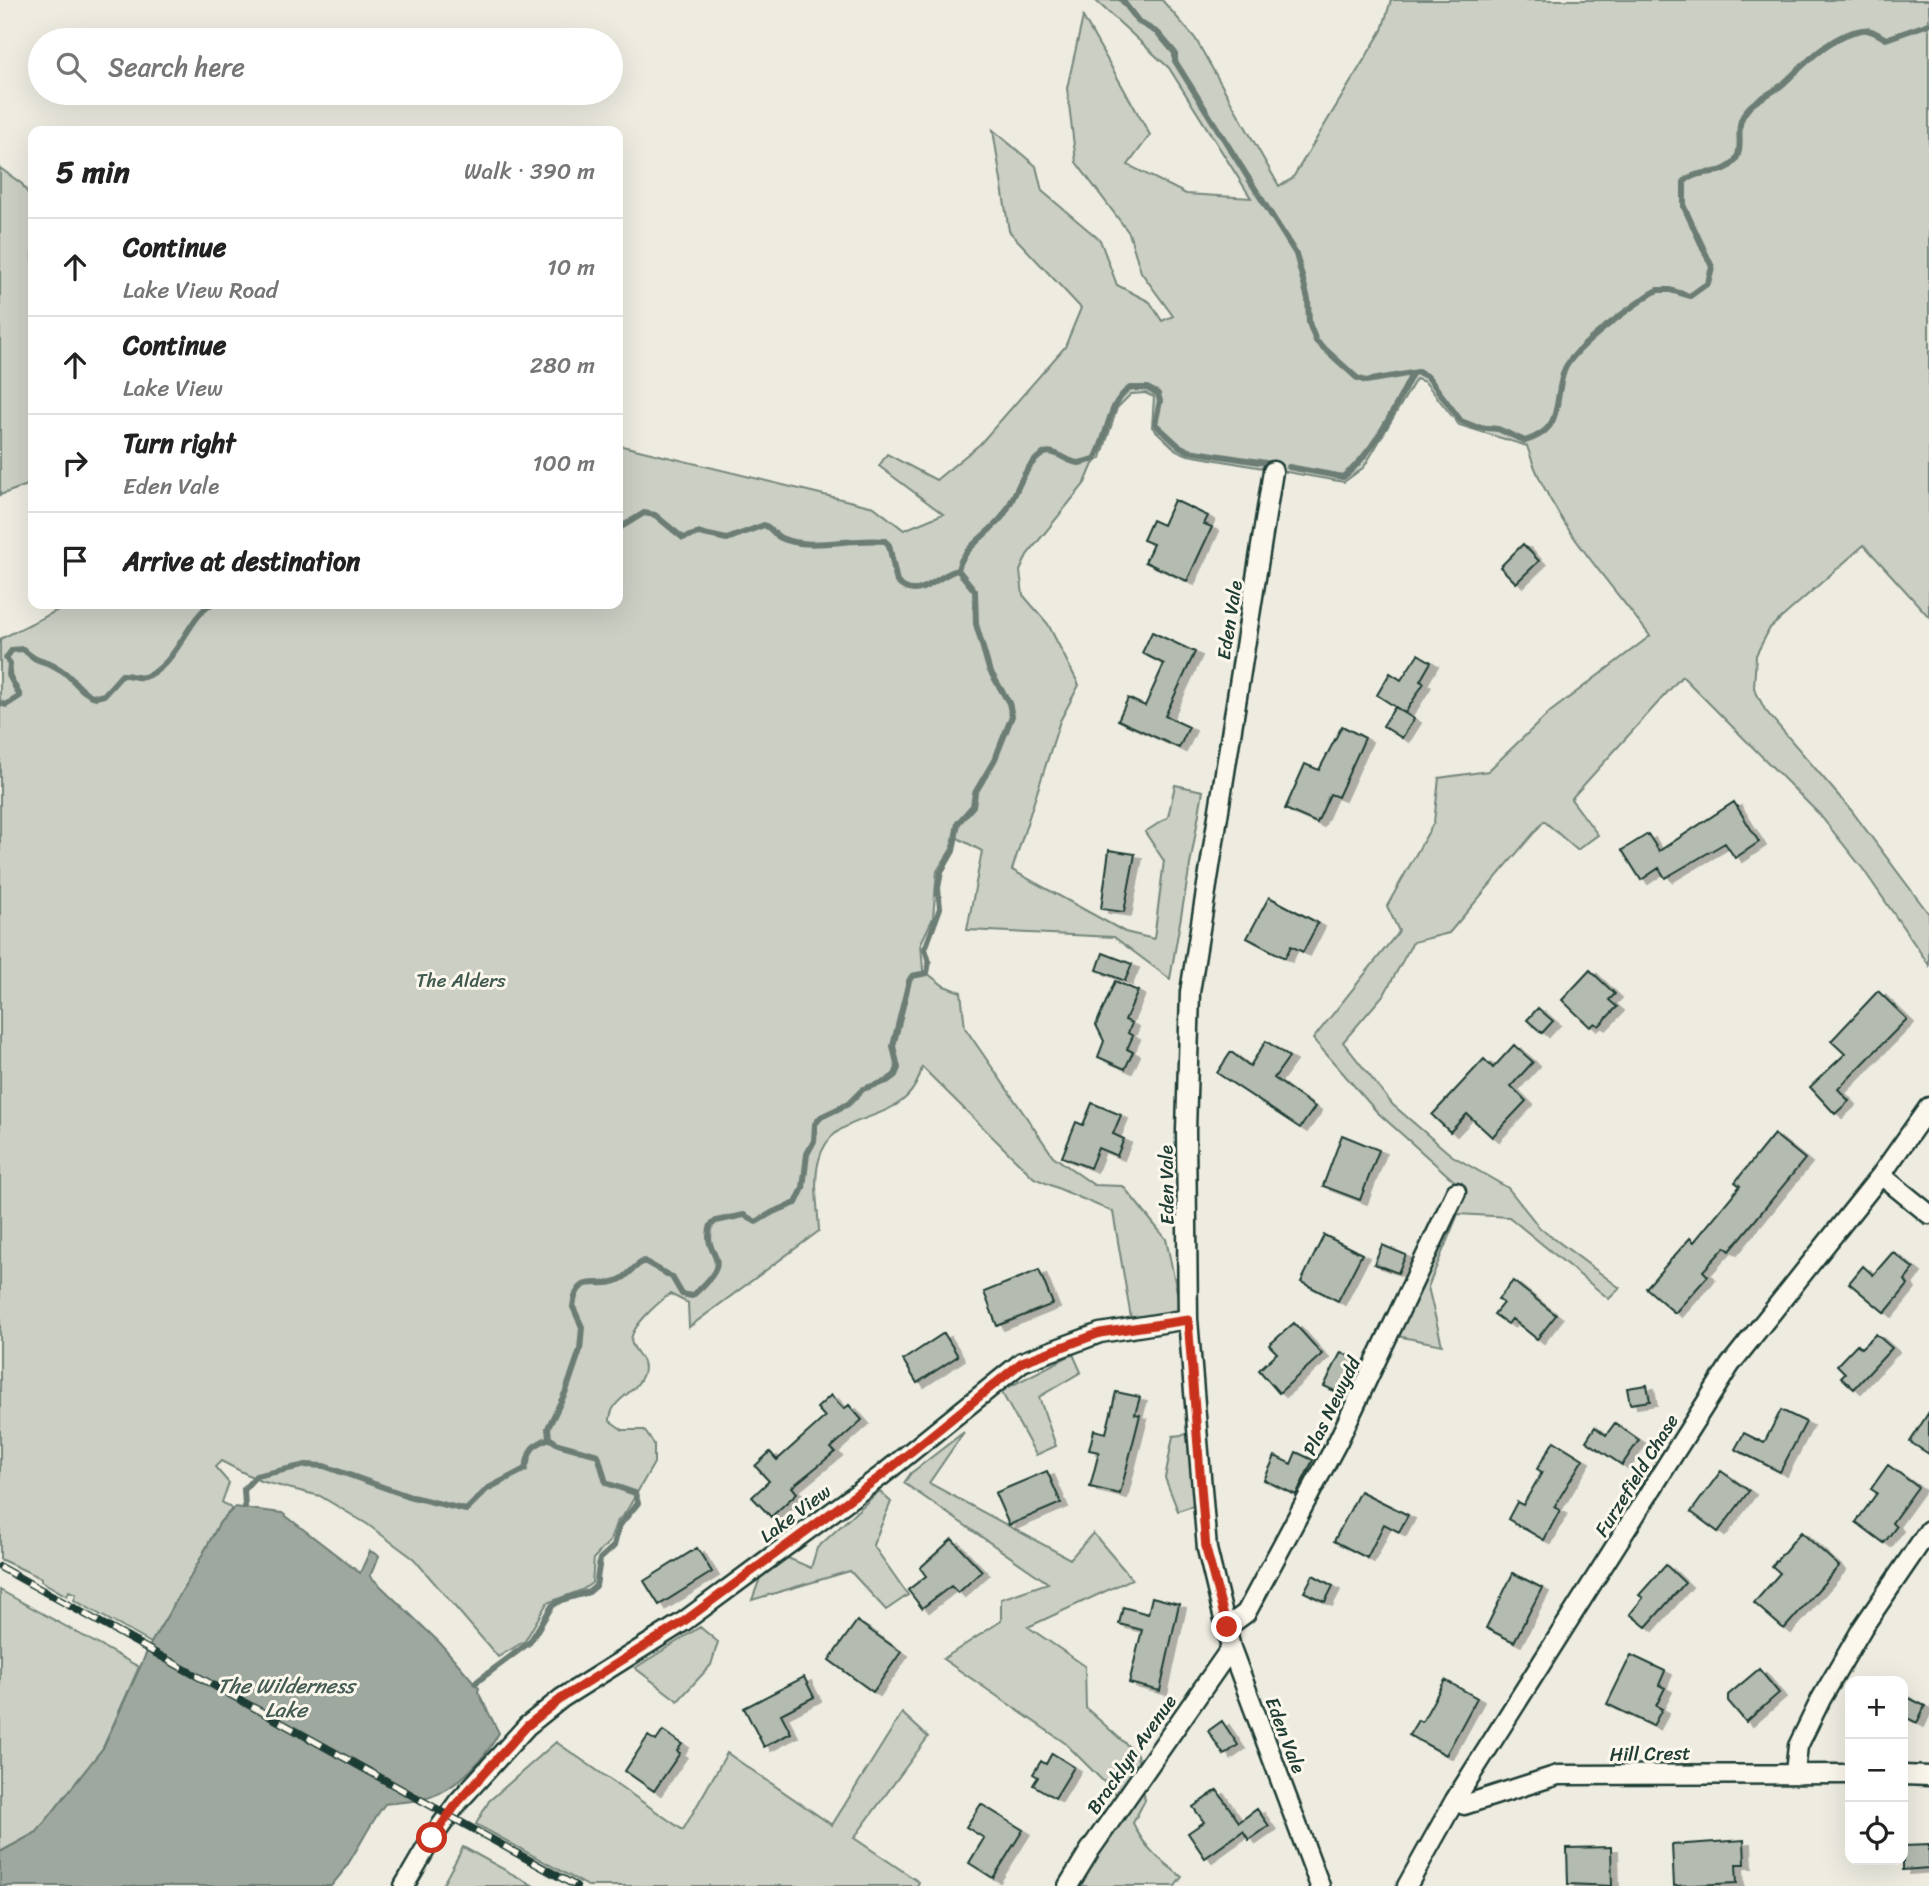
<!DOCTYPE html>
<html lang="en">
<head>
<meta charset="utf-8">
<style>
	:root { --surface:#fff; --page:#f2f2f2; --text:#222; --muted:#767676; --line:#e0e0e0 }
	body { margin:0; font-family:Sriracha,sans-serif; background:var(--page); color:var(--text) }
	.controls { position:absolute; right:21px; bottom:21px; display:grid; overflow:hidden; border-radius:14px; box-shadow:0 7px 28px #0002 }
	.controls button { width:63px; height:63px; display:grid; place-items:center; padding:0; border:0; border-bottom:2px solid var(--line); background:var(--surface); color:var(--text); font:35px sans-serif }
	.stop { position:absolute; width:21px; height:21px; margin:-16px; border:5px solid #c8321e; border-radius:50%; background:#fff }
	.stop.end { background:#c8321e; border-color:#fff; box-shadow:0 2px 7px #0008 }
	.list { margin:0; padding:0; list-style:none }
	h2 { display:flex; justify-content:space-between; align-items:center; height:91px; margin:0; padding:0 28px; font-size:30px }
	h2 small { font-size:23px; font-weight:400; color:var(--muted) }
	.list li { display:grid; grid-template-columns:46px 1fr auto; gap:21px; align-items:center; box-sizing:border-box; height:98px; padding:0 28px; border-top:2px solid var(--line) }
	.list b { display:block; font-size:26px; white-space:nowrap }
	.list p { margin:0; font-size:23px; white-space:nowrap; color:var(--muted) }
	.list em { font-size:23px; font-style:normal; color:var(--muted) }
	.icon { flex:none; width:38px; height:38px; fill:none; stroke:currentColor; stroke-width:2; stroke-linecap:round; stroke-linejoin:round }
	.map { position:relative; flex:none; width:1929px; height:1886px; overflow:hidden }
	.search { position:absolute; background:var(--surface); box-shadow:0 7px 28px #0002; left:28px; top:28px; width:595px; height:77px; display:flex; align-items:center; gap:18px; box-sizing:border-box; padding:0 24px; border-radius:38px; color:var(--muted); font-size:26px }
	.panel { position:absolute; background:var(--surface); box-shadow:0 7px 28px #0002; left:28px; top:126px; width:595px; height:483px; border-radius:14px }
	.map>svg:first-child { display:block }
	.green { fill:#cbcfc4; stroke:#75867c; stroke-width:2 }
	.water { fill:#9fa89f; stroke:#6c7d74; stroke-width:2 }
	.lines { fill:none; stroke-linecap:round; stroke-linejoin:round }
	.stream { stroke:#6c7d74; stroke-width:6 }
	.building { fill:#b4bbb0; stroke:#1f3d34; stroke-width:2; filter:url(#shadow) }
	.street-casing { stroke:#1f3d34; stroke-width:23 }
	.street { stroke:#fbf7ec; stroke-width:18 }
	.rail-casing { stroke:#1f3d34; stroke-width:8 }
	.rail { stroke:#fbf7ec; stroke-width:5; stroke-dasharray:16; stroke-linecap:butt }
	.route { stroke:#c8321e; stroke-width:9 }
	.labels { text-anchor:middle; stroke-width:6; stroke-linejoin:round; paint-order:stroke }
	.street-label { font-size:19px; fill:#1f3d34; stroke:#fbf7ec }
	.park-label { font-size:19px; fill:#415a51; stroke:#fbf7ec }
	.water-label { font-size:21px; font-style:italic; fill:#455d54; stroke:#fbf7ec }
</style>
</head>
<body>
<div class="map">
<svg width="1929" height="1886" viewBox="0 0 1929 1886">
	<defs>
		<filter id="shadow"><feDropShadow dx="7" dy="4" stdDeviation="0" flood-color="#0004"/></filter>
	</defs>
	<rect width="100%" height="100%" fill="#eeece1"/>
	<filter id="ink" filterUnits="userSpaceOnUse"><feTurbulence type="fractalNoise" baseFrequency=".0143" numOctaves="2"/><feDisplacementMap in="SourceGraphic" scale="14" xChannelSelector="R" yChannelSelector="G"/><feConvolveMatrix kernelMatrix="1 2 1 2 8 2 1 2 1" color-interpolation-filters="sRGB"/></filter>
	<g filter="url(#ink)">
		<path class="green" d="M1095,0H1162L1195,38L1279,186L1292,179L1382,30L1391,0H1929V617L1864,545L1770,628L1756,655L1754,688L1765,710L1851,810L1929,914V965L1863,869L1819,814L1682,676L1571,799L1598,835L1577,850L1544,821L1449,933L1413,942L1385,993L1343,1042L1393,1105L1451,1155L1508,1188L1540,1228L1620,1288L1609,1299L1509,1217L1458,1214L1428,1287L1442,1345L1397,1336L1462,1188L1377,1112L1313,1039L1399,931L1387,906L1434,822L1439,778L1488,771L1550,712L1650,636C1605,576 1549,518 1527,446L1459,425L1425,382L1416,379L1364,467L1344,482L1188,455L1176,450L1152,427L1154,397L1145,393L1131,394L1117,408L1101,458L1093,464L1085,483L1027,555L1020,571L1023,595L1048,624L1079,685L1060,721L1012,870L1125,932L1154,939L1164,861L1145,832L1168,817L1175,785L1203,791L1170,979L1114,937L967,930L982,851L958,838L937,871L933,918L921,943L923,970L944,986L961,992L965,1028L1053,1156L1094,1185L1123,1186L1166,1239L1181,1311L1131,1318L1113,1212L1034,1178L922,1067C908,1132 833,1103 819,1160C813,1182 818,1208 819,1231L689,1327L688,1303L670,1294C659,1302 626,1330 632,1344C637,1355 647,1360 643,1374C636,1395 610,1398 610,1421L623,1430H644L654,1444V1463L626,1512L616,1523L610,1541L594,1558L592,1583L582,1590L547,1603L525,1641L498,1657L414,1559L367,1524L320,1496L260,1481L221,1461L215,1467L229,1483L222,1502L232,1509L220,1522L191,1576L151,1643L74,1600L76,1594L69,1591L67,1596L41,1581V1578L0,1559V639L70,604H618V445L874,507L904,530L943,514L879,466L887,454L936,480L980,444L1065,347L1081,308L1009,231L993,130L1036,166L1042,191L1100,240L1117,285L1150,302L1162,321L1173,316L1141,272L1129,233L1076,162L1067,88L1083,17L1150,135L1128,165L1186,194L1251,198L1169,68Z
			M0,168L22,184L33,201V483L0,495Z
			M1073,1354L1081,1372L1039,1397L1056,1446L1036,1455L1001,1391Z
			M964,1432L929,1483L1070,1559L1093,1533L1132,1579L1028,1627L1085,1666L1086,1708L1137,1754L1145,1800L1133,1823C1144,1848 1161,1861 1182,1877L1175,1886H1078L1130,1808L1065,1743L943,1659L1001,1621V1599L1048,1583L904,1483L911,1473Z
			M1189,1434L1196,1505L1178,1511L1165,1478L1173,1436Z
			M879,1491L891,1502L873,1545L908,1595L886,1610L850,1571L752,1600L763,1570L783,1556L811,1568L817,1548Z
			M0,1590L139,1667L103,1748L37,1832L0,1852Z
			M700,1627L718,1642L711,1665L678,1701L635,1668Z
			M902,1713L928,1737L854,1838L919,1882L917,1886H588L476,1824L489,1801L556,1742L683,1830L727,1753L832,1825Z
			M463,1847L534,1886H442Z"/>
		<path class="water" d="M235,1507L282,1513L360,1573L370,1551L379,1556L370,1576L440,1643L479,1688L478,1692L499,1733C485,1758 458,1788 430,1797C416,1802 400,1802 385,1804C365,1830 354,1861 331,1886H0V1852L37,1832L103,1748L151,1643L191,1576L220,1522Z"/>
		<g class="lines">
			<path class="stream" d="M1122,0L1139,22L1158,33L1175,53V61L1296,254L1308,299L1309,323L1316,341L1357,378L1366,381L1418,372L1428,377L1461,421L1476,427L1498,429L1525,441C1565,429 1553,402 1564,371C1572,348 1635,304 1657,290H1670L1690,296L1708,283L1712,267L1684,207V182C1697,168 1720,177 1732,164C1746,150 1735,132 1742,118C1751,99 1768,97 1783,84C1805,64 1830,35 1862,30C1870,28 1879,35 1886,39L1929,24
				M1289,467L1343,477C1373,454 1395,408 1412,374
				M618,529L644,513L655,515L683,538L699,533L727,539L764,525C772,528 774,535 781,538C809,551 853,537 885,541L889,545L897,582C919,604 937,574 958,570
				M958,570C962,548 989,534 1002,517C1016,499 1022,466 1043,454C1054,447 1067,463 1079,463C1084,462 1090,460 1095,459C1109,435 1106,405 1130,388H1147L1158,394L1160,401L1155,424L1179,446L1189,451L1266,463
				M0,703L6,705L20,696L9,675L10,664L6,658L12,650L23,649C39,665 45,659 61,670C74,678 81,694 96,697L104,695L122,675C130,674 136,679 144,677C177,667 188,616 212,604
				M549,1438L548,1428L566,1391L580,1350L582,1327L573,1307C577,1269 601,1291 621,1279C630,1274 634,1266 644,1261L672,1277L682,1294L692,1296C741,1254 700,1260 711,1225L716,1221L744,1215L756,1222L773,1212L796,1203L803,1188L807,1154L814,1141L815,1124L821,1117L848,1104L863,1089L887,1081L895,1075L898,1068L893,1046L909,981L912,976L927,973L929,962L925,949L940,908L938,888L941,872L953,851L958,823L973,806L975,793L995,759L1012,716L1009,703L989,669L976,624L975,591L958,570
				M245,1507L244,1489L256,1476L306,1465L324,1466L408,1496L466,1510L487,1489L525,1469C532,1448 527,1449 549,1438
				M475,1683L530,1642L552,1606L561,1600L589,1592L596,1586L600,1559L614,1546L619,1526L638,1503L635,1493L606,1483L598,1455L558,1444L549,1438"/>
		</g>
		<path class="building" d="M1174,500L1208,516L1204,524L1212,527L1187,581L1145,562L1153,544L1143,540L1152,520L1163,525Z
			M1523,544L1539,561L1516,583L1500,567Z
			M1152,632L1195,652L1165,716L1189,727L1179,748L1118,720L1128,698L1145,706L1164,664L1142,653Z
			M1418,654L1431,662L1420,681L1424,683L1405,713L1377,695L1390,673L1401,680Z
			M1395,707L1414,719L1402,738L1383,726Z
			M1342,726L1365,738L1338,797L1330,794L1317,823L1285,809L1305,764L1319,770Z
			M1734,802L1759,842L1735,858L1725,843L1665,878L1659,868L1641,880L1622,850L1648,834L1659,851Z
			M1109,850L1135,854L1124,912L1101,909Z
			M1269,897L1318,923L1303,952L1291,946L1285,958L1247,938Z
			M1103,953L1132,964L1125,981L1097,970Z
			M1590,970L1615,994L1609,1000L1617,1007L1599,1026L1595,1023L1590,1027L1562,1000Z
			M1115,981L1138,991L1125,1020L1132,1023L1128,1033L1133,1036L1127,1049L1133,1052L1125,1069L1098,1057L1104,1041L1096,1025Z
			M1878,991L1907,1019L1838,1089L1849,1101L1835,1114L1810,1087L1845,1054L1831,1041Z
			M1538,1008L1553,1021L1542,1033L1527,1020Z
			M1266,1041L1289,1057L1274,1078L1315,1107L1300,1128L1217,1073L1231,1052L1250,1066Z
			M1514,1045L1533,1062L1511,1086L1526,1101L1492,1137L1467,1114L1450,1132L1432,1115L1484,1059L1493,1068Z
			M1092,1103L1121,1115L1113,1134L1124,1139L1117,1156L1098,1148L1090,1168L1062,1157L1076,1122L1083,1125Z
			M1774,1134L1805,1159L1730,1251L1725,1247L1703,1271L1708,1276L1675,1313L1646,1288L1690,1238L1694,1242L1740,1186L1735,1182Z
			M1342,1135L1379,1150L1360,1200L1323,1186Z
			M1324,1235L1362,1254L1338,1301L1301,1282Z
			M1382,1245L1406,1255L1398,1273L1374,1264Z
			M1893,1252L1914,1269L1905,1280L1908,1285L1885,1313L1849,1283L1863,1266L1873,1275Z
			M1039,1270L1053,1304L997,1326L984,1292Z
			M1513,1281L1556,1315L1537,1339L1512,1319L1508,1324L1494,1314L1503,1303L1498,1299Z
			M1294,1323L1322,1354L1279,1393L1259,1370L1277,1353L1269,1345Z
			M944,1333L958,1356L917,1383L903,1360Z
			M1876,1334L1892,1348L1854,1389L1841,1377L1845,1373L1837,1365L1857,1344L1861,1348Z
			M1341,1352L1357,1360L1341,1394L1324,1386Z
			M1647,1385L1650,1401L1630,1404L1627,1388Z
			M1116,1392L1140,1397L1135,1414L1140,1415L1120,1494L1090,1487L1099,1452L1089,1450L1094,1430L1106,1433Z
			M831,1395L844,1409L849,1405L862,1420L831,1448L835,1452L792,1487L797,1493L771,1517L752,1497L769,1481L755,1466L770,1452L777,1460L825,1417L817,1408Z
			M1781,1410L1806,1422L1780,1472L1735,1449L1744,1433L1764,1443Z
			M1929,1412V1454L1910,1442Z
			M1615,1423L1639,1440L1622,1465L1586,1441L1595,1427L1606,1435Z
			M1554,1441L1583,1459L1554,1507L1560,1510L1544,1540L1508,1519L1517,1502L1523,1505L1542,1472L1537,1469Z
			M1296,1452L1313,1460L1296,1495L1264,1480L1275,1456L1291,1464Z
			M1888,1465L1918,1487L1892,1523L1896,1527L1884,1543L1856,1522L1877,1493L1871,1489Z
			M1047,1471L1061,1503L1009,1525L995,1493Z
			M1721,1471L1749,1491L1718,1532L1691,1512Z
			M1360,1491L1408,1515L1399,1532L1384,1524L1367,1558L1334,1541Z
			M1801,1532L1839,1566L1784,1629L1754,1603L1780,1573L1772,1566Z
			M952,1539L982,1571L958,1593L951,1586L922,1608L908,1590L926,1576L920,1568Z
			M697,1548L712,1572L659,1605L644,1581Z
			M1666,1565L1685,1583L1646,1627L1630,1614L1643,1598L1639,1595Z
			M1513,1573L1542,1588L1514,1642L1486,1628Z
			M1313,1575L1333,1586L1325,1602L1304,1592Z
			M1152,1597L1179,1604L1160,1691L1129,1683L1142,1630L1119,1624L1123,1607L1148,1614Z
			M857,1621L901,1652L873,1692L829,1660Z
			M1631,1655L1665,1671L1659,1685L1665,1688L1656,1706L1662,1709L1653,1726L1607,1704Z
			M1759,1669L1779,1693L1746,1722L1728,1701V1695Z
			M804,1677L814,1697L781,1714L791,1733L764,1747L744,1708Z
			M1445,1680L1477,1698L1446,1755L1409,1735L1418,1720L1422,1722Z
			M1903,1695L1925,1706L1917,1723L1903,1716Z
			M1222,1721L1238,1745L1224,1755L1208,1731Z
			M663,1731L682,1744L677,1751L680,1753L654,1791L625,1771L648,1736L656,1741Z
			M1052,1753L1074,1767L1055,1798L1033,1785L1038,1777L1033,1774L1041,1761L1046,1764Z
			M1217,1790L1239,1822L1257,1809L1269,1826L1249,1840L1243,1831L1205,1858L1188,1833L1204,1822L1193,1807Z
			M981,1804L1023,1830L993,1878L969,1863L984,1838L966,1827Z
			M1744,1840L1745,1864H1736L1737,1883L1674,1886L1672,1845Z
			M1929,1845V1868L1903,1870V1846Z
			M1611,1847L1612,1886L1568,1884L1567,1848Z"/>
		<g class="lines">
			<defs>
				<path id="street" d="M1273,471L1190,992L1186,1131L1188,1319L1207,1549L1231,1648L1320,1886
					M1881,1175L1929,1214
					M1227,1627L1246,1613L1338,1441L1456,1192
					M1795,1772L1798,1746L1821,1699L1863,1627L1929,1530
					M1903,1775L1929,1776
					M1455,1800L1464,1805L1558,1775L1850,1774
					M404,1886L432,1838L458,1802L527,1726L562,1698L683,1622L881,1476L1022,1362L1100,1333L1188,1319
					M1068,1886L1090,1850L1231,1648
					M1407,1886L1455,1800L1730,1365L1881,1175L1929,1107"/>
			</defs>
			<use href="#street" class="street-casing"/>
			<use href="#street" class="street"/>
			<defs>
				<path id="rail" d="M0,1567L576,1886"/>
			</defs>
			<use href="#rail" class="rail-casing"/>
			<use href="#rail" class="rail"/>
		</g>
	</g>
	<g class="lines" filter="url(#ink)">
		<path class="route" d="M432,1838L458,1802L527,1726L562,1698L683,1622L881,1476L1022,1362L1100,1333L1188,1320L1206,1549L1227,1627"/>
	</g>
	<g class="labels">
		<g class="street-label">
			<text transform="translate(1229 620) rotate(-81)" y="7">Eden Vale</text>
			<text transform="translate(1166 1185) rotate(-91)" y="7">Eden Vale</text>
			<text transform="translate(1331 1406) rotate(-64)" y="7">Plas Newydd</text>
			<text transform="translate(1636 1475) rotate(-58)" y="7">Furzefield Chase</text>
			<text transform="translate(795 1513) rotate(-37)" y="7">Lake View</text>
			<text transform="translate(1286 1735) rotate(69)" y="7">Eden Vale</text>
			<text transform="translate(1650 1753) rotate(-1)" y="7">Hill Crest</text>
			<text transform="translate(1131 1754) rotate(-55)" y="7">Bracklyn Avenue</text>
		</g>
		<g class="park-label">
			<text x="461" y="987">The Alders</text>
		</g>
		<g class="water-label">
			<text x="286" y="1693">The Wilderness<tspan x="286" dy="24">Lake</tspan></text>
		</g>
	</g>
</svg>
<div class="controls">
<button>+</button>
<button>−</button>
<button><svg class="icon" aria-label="locate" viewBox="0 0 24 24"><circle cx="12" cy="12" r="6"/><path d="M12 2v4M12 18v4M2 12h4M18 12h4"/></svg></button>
</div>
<div class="stop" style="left:432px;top:1838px"></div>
<div class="stop end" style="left:1227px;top:1627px"></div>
<div class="search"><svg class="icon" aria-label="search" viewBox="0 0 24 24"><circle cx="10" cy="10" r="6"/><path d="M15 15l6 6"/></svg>Search here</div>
<section class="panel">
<h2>5 min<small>Walk · 390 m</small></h2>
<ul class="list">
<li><svg class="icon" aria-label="ahead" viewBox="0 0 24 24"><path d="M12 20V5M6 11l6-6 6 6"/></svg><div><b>Continue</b><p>Lake View Road</p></div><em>10 m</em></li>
<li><svg class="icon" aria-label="ahead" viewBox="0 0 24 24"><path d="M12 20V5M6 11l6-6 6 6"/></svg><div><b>Continue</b><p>Lake View</p></div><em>280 m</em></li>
<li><svg class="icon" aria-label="right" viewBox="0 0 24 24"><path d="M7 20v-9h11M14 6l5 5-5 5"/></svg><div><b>Turn right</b><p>Eden Vale</p></div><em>100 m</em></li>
<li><svg class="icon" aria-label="arrive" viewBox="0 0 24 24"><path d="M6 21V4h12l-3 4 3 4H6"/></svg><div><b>Arrive at destination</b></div></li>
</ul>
</section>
</div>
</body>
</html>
